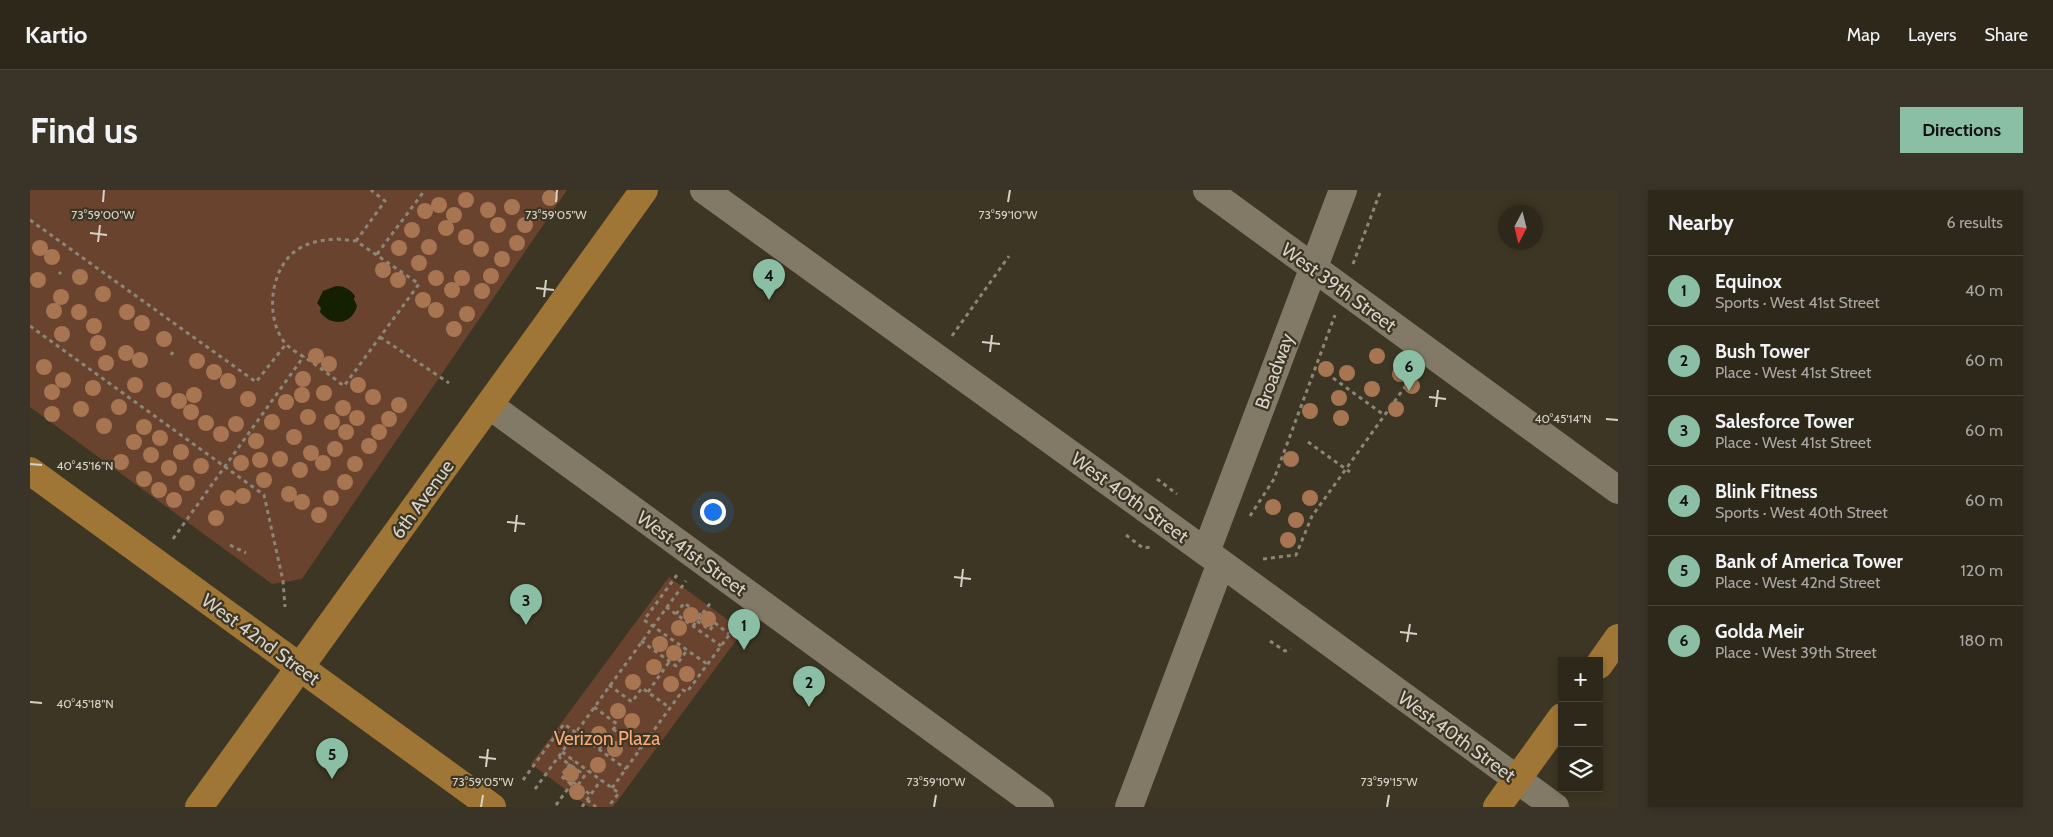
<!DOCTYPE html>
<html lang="en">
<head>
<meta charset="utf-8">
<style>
	:root { --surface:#2e281b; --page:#3a3428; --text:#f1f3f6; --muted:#a7a6a3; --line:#49443a; --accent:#8abfa5 }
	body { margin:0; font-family:Cabin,sans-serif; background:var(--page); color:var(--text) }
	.controls { position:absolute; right:15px; bottom:15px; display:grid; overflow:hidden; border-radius:0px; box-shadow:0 2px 8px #0003 }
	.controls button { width:45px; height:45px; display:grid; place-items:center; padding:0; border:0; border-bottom:1px solid var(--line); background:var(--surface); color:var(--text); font:25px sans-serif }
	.compass { position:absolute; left:1468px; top:15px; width:45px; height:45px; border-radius:50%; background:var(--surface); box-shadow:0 2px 8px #0003; rotate:187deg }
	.you { position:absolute; left:682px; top:321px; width:18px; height:18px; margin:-12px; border:4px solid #fff; border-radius:50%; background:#1a73e8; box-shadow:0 0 0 8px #1a73e833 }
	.badge { display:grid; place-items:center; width:32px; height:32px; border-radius:50%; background:var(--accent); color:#111; font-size:16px; font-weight:700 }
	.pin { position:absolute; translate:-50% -41px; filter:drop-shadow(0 1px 2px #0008) }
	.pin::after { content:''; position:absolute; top:26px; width:18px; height:15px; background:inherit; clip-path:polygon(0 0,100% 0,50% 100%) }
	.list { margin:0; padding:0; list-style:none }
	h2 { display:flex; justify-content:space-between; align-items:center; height:65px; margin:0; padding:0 20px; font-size:21px }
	h2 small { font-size:16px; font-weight:400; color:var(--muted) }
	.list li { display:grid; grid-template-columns:32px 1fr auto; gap:15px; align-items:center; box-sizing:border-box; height:70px; padding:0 20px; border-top:1px solid var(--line) }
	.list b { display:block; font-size:19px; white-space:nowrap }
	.list p { margin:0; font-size:16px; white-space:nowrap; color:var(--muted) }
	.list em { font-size:16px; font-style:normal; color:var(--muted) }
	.icon { flex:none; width:28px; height:28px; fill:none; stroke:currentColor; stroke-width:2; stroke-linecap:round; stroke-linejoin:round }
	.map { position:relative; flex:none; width:1588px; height:617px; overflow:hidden; border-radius:0px }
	header { display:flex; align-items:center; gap:30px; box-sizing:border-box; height:70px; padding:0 25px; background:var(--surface); border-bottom:1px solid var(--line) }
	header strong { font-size:24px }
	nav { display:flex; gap:28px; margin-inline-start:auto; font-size:18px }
	.intro { display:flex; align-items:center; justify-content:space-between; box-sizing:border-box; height:120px; padding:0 30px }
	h1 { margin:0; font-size:35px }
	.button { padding:12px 22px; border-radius:0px; background:var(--accent); color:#111; font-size:18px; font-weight:700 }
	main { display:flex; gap:30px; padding:0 30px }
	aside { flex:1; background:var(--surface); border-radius:0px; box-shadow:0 2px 8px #0003 }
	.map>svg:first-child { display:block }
	.green { fill:#69432d }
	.water { fill:#152002 }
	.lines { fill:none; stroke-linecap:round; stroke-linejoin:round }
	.path { stroke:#8c8678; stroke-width:3; stroke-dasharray:4 4; stroke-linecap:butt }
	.minor { stroke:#827a67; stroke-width:28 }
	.major { stroke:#a07636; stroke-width:28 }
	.tree { fill:#a77552 }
	.ticks { fill:none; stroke:#d7d2c8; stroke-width:2 }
	.labels { text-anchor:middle; stroke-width:4.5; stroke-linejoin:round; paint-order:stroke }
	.street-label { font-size:19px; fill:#d7d2c8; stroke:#3d3624 }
	.park-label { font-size:19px; fill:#fda978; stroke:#3d3624 }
	.ticks-label { font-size:12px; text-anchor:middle; fill:#d7d2c8; stroke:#3d3624; stroke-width:4.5; stroke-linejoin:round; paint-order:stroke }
</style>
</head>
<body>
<header>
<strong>Kartio</strong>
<nav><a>Map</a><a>Layers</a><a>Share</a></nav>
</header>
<div class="intro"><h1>Find us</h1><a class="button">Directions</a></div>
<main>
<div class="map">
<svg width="1588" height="617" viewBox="0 0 1588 617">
	<rect width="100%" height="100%" fill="#3d3624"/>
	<path class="green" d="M0,0H537L272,389L242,394L0,217Z
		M639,387L713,441L583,617H559L501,574Z"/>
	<path class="water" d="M306,96C314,96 320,99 325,106L324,109L327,116C322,135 301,137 290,122L291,118L287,113L293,101Z"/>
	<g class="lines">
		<path class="path" d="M0,30L226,192L256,154
			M307,49L326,51L389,94L314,196C301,186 288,176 274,167C268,163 260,159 255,153C234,127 240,75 270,58C282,51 294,50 307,49Z
			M326,51L355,11L341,0
			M347,64L395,0
			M1323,74L1351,0
			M29,84L31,82
			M0,136L234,305L253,391L255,417
			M922,146L979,66
			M350,147L419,193
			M141,165L143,162
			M1303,188L1354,225
			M1278,252L1320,282
			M1127,289L1147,304
			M1220,326L1244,289L1305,125
			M1096,345L1113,358L1121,357
			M143,349L274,166
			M200,355L216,363
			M1233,369L1266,365L1282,326L1385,183
			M647,385L614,430L677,474
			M636,417L691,456
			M646,424L654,413L671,425
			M667,431L680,440L685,433L699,444
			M663,436L682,411
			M611,451L646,476L657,460
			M1240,451L1255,461L1261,459
			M579,495L602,512L612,498L640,518
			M618,502L639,472
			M564,517L587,534L569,559
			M583,539L610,559
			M532,562L589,603L578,617
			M493,590L534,534L596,579
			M543,592L561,605
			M541,594L531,586L543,570
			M548,595L558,581
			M582,598L653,500L657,502L711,429
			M505,599L656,391
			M557,610L566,617
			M526,615L550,582L529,567
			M552,617L571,590"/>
		<path class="minor" d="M674,0L1191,373L1525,617
			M1177,0L1588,300
			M459,215L1010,617
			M1176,362L1313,0
			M1099,617L1191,373"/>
		<path class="major" d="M0,281L462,617
			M1569,475L1588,448
			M169,617L614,0
			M1467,617L1532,527"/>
	</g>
	<g class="tree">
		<circle cx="520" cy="8" r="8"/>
		<circle cx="436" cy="10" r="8"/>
		<circle cx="409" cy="15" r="8"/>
		<circle cx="482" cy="17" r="8"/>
		<circle cx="458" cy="20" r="8"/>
		<circle cx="395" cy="21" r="8"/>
		<circle cx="424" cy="25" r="8"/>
		<circle cx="468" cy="35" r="8"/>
		<circle cx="495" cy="35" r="8"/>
		<circle cx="416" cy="38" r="8"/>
		<circle cx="382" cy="40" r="8"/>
		<circle cx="436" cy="47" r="8"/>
		<circle cx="487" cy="53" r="8"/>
		<circle cx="399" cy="57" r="8"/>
		<circle cx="10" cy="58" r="8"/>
		<circle cx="369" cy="58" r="8"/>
		<circle cx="451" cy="59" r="8"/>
		<circle cx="22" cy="67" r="8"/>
		<circle cx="472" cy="69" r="8"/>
		<circle cx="389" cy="73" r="8"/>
		<circle cx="353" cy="80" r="8"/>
		<circle cx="461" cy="86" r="8"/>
		<circle cx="50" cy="87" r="8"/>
		<circle cx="406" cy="88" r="8"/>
		<circle cx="432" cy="88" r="8"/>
		<circle cx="8" cy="90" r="8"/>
		<circle cx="368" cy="90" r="8"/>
		<circle cx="422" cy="100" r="8"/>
		<circle cx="452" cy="101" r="8"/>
		<circle cx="73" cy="104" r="8"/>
		<circle cx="31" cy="107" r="8"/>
		<circle cx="393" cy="110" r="8"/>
		<circle cx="406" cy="120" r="8"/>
		<circle cx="24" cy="121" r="8"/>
		<circle cx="49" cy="122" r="8"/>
		<circle cx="97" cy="122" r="8"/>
		<circle cx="437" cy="124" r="8"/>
		<circle cx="112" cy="133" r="8"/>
		<circle cx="64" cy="136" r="8"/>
		<circle cx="424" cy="139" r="8"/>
		<circle cx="32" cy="144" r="8"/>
		<circle cx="134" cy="149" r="8"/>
		<circle cx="68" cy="153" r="8"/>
		<circle cx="96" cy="163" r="8"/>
		<circle cx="286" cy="166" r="8"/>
		<circle cx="1347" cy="166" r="8"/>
		<circle cx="110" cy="170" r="8"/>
		<circle cx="167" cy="171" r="8"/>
		<circle cx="76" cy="173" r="8"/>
		<circle cx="299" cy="174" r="8"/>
		<circle cx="14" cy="177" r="8"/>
		<circle cx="1296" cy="179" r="8"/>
		<circle cx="184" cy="182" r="8"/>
		<circle cx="1317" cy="183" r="8"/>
		<circle cx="1370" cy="184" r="8"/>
		<circle cx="273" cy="189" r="8"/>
		<circle cx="33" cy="190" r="8"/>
		<circle cx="198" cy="191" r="8"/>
		<circle cx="105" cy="195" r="8"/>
		<circle cx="328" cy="195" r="8"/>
		<circle cx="1382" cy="196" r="8"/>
		<circle cx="63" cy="198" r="8"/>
		<circle cx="1342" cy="199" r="8"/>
		<circle cx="134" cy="200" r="8"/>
		<circle cx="22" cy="202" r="8"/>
		<circle cx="294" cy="203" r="8"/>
		<circle cx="164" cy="205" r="8"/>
		<circle cx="272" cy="205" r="8"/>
		<circle cx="343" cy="207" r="8"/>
		<circle cx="1309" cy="208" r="8"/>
		<circle cx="218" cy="209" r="8"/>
		<circle cx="149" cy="211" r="8"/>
		<circle cx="256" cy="212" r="8"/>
		<circle cx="369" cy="215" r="8"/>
		<circle cx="89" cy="217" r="8"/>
		<circle cx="313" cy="218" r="8"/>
		<circle cx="51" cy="219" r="8"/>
		<circle cx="1366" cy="219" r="8"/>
		<circle cx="1280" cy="221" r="8"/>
		<circle cx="161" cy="222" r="8"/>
		<circle cx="22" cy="224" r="8"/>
		<circle cx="278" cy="227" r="8"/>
		<circle cx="327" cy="228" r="8"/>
		<circle cx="1311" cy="228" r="8"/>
		<circle cx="359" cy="229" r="8"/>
		<circle cx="242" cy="232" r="8"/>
		<circle cx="302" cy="232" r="8"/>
		<circle cx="176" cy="233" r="8"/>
		<circle cx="206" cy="234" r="8"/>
		<circle cx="74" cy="236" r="8"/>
		<circle cx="114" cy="237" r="8"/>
		<circle cx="316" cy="242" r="8"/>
		<circle cx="349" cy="242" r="8"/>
		<circle cx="191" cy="244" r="8"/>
		<circle cx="264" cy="247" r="8"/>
		<circle cx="130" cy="248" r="8"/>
		<circle cx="226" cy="251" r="8"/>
		<circle cx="104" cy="252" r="8"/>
		<circle cx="339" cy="256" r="8"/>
		<circle cx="305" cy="259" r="8"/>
		<circle cx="151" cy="262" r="8"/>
		<circle cx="281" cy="263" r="8"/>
		<circle cx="121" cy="265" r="8"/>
		<circle cx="250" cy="269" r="8"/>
		<circle cx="1261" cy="269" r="8"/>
		<circle cx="230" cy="270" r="8"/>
		<circle cx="91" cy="272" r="8"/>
		<circle cx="211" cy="273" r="8"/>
		<circle cx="293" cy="273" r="8"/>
		<circle cx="325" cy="274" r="8"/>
		<circle cx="171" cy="276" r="8"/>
		<circle cx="139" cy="278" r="8"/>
		<circle cx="270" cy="280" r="8"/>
		<circle cx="114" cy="289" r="8"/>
		<circle cx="234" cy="290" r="8"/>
		<circle cx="315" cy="292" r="8"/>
		<circle cx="157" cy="293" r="8"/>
		<circle cx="129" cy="300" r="8"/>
		<circle cx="259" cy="304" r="8"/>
		<circle cx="213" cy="306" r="8"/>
		<circle cx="198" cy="308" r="8"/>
		<circle cx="301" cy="308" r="8"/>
		<circle cx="1280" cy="308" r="8"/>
		<circle cx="144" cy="310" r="8"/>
		<circle cx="272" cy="312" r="8"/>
		<circle cx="1243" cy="317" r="8"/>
		<circle cx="289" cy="325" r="8"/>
		<circle cx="186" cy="328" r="8"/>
		<circle cx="1266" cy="330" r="8"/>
		<circle cx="1258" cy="350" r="8"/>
		<circle cx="661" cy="425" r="8"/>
		<circle cx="678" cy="429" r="8"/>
		<circle cx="649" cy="438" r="8"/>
		<circle cx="630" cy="454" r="8"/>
		<circle cx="644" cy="463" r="8"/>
		<circle cx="624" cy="477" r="8"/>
		<circle cx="657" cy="484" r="8"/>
		<circle cx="603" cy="492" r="8"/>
		<circle cx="641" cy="494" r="8"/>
		<circle cx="588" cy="521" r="8"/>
		<circle cx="602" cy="531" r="8"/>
		<circle cx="569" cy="544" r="8"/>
		<circle cx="585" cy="559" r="8"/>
		<circle cx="568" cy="575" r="8"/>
		<circle cx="541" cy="584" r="8"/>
		<circle cx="547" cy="602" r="8"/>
	</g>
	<path class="ticks" d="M73,12L74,0M526,12L527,0M978,12L980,0M60,43L77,45M68,52L70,35M506,98L524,100M514,107L516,90M952,152L970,154M960,162L962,145M1399,207L1416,209M1406,217L1408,200M1576,229L1588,230M0,274L12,275M477,332L495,334M485,342L487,325M924,387L941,389M931,397L933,379M1370,442L1387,444M1377,452L1380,434M0,512L12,513M449,567L466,569M456,577L458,559M451,617L453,605M904,617L906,605M1357,617L1359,605"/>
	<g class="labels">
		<g class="street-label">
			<text transform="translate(1309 97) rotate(36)" y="7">West 39th Street</text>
			<text transform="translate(1244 181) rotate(-70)" y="7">Broadway</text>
			<text transform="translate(1100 307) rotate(36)" y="7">West 40th Street</text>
			<text transform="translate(392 309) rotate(-54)" y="7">6th Avenue</text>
			<text transform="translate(662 363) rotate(36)" y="7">West 41st Street</text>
			<text transform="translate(231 449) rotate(36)" y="7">West 42nd Street</text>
			<text transform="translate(1427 546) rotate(36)" y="7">West 40th Street</text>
		</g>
		<g class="park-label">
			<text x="577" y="555">Verizon Plaza</text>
		</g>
	</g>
	<g class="ticks-label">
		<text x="73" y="29">73°59'00"W</text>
		<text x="526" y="29">73°59'05"W</text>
		<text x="978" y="29">73°59'10"W</text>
		<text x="1533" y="233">40°45'14"N</text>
		<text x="55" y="280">40°45'16"N</text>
		<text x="55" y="518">40°45'18"N</text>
		<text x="453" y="596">73°59'05"W</text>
		<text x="906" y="596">73°59'10"W</text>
		<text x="1359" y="596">73°59'15"W</text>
	</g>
</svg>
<div class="controls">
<button>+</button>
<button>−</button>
<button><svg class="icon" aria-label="layers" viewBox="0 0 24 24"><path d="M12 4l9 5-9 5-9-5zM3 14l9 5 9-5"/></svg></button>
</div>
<svg class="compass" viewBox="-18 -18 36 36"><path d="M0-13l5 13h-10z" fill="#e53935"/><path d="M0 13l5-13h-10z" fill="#a7a6a3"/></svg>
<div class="you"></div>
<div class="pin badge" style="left:714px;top:460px">1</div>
<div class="pin badge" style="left:779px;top:517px">2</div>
<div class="pin badge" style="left:496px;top:435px">3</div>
<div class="pin badge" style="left:739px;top:110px">4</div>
<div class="pin badge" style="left:302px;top:589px">5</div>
<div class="pin badge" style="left:1379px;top:201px">6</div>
</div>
<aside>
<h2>Nearby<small>6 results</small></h2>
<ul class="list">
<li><span class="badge">1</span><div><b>Equinox</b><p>Sports · West 41st Street</p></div><em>40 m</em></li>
<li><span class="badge">2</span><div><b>Bush Tower</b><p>Place · West 41st Street</p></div><em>60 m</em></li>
<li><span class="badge">3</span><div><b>Salesforce Tower</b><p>Place · West 41st Street</p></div><em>60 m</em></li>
<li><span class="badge">4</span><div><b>Blink Fitness</b><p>Sports · West 40th Street</p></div><em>60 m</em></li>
<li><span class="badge">5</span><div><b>Bank of America Tower</b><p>Place · West 42nd Street</p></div><em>120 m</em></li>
<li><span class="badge">6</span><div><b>Golda Meir</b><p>Place · West 39th Street</p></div><em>180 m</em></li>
</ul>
</aside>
</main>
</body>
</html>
